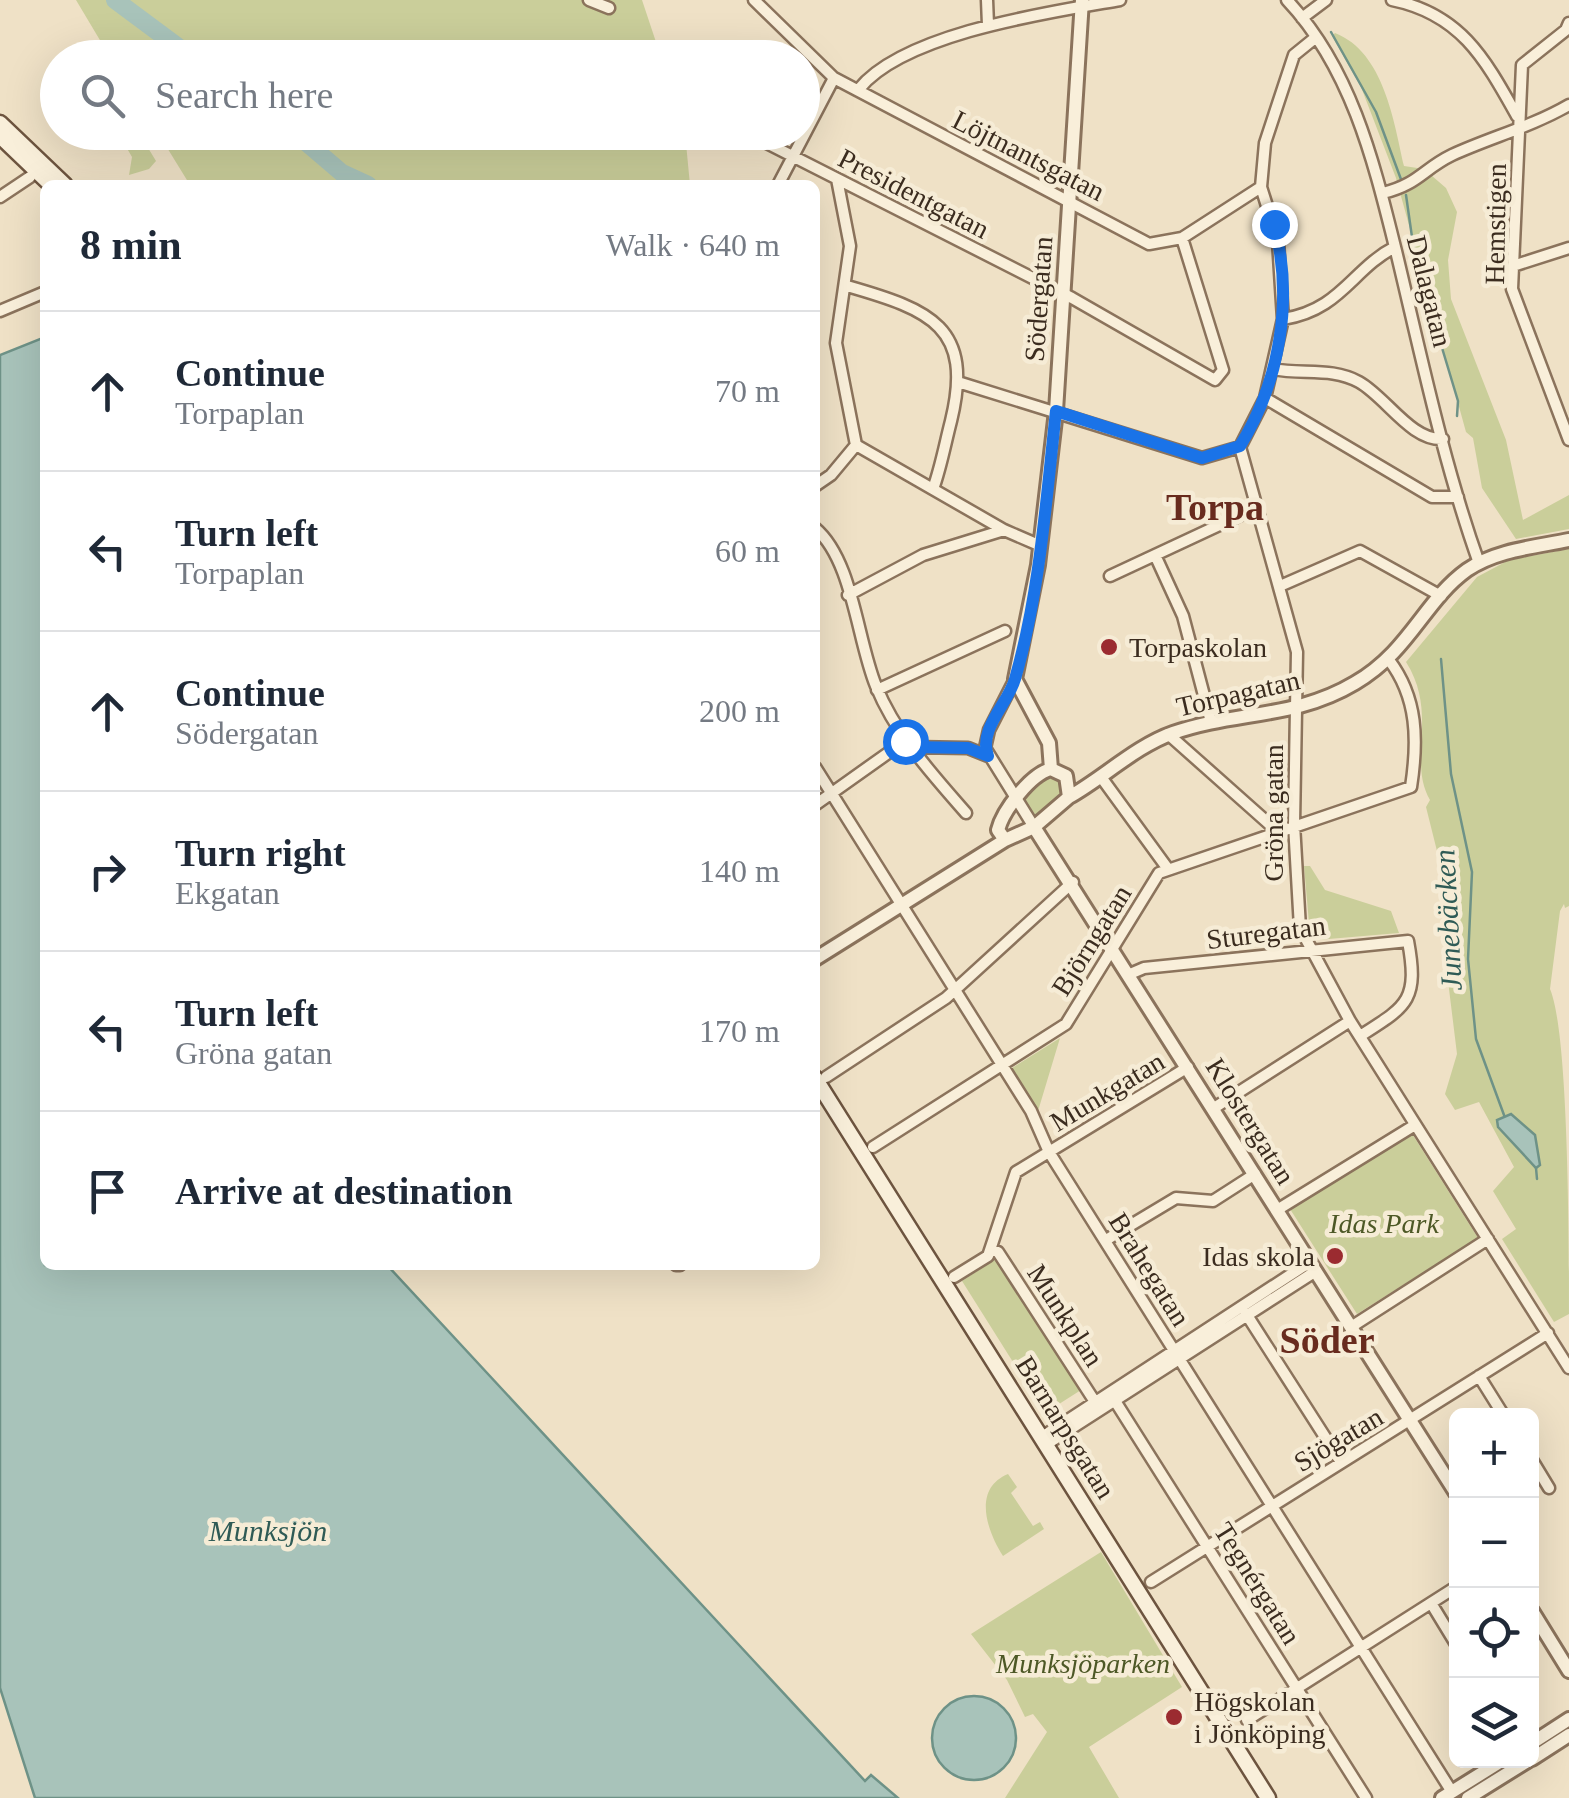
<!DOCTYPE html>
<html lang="en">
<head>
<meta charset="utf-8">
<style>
	:root { --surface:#fff; --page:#f6f6f7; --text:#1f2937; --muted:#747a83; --line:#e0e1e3 }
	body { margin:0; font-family:"Times New Roman",serif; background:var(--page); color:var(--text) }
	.controls { position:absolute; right:30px; bottom:30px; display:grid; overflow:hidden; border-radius:15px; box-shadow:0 10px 40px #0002 }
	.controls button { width:90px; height:90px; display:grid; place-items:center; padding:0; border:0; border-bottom:2px solid var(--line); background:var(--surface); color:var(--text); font:50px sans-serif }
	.stop { position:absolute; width:30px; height:30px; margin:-22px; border:8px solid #1a73e8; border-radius:50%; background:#fff }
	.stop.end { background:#1a73e8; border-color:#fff; box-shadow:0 2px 10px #0008 }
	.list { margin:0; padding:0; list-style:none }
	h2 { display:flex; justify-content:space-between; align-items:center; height:130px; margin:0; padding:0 40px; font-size:42px }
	h2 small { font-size:32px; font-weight:400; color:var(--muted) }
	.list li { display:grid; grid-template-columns:65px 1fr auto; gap:30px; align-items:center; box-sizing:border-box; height:160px; padding:0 40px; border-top:2px solid var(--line) }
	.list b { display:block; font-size:38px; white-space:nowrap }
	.list p { margin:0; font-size:32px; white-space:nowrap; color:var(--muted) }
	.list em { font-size:32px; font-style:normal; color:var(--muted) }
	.icon { flex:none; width:55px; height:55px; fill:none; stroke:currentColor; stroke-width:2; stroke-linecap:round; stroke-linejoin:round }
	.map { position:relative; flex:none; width:1569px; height:1798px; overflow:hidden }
	.search { position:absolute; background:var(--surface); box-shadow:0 10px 40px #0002; left:40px; top:40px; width:780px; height:110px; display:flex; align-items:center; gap:25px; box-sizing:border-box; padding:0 35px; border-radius:55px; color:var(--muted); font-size:38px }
	.panel { position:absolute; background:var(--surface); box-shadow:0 10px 40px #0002; left:40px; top:180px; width:780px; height:1090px; border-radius:15px }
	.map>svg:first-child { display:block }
	.green { fill:#cace9a }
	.water { fill:#a8c3ba; stroke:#6e9287; stroke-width:2.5 }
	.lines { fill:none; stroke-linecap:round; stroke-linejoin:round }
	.stream { stroke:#6e9287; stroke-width:2.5 }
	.river { stroke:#a8c3ba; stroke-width:18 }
	.minor-casing { stroke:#8b735c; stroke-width:15 }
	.tertiary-casing { stroke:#8b735c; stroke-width:18 }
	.secondary-casing { stroke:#6d543f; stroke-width:19 }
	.minor { stroke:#f9efda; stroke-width:10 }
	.tertiary { stroke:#f9efda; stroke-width:12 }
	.secondary { stroke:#f9efda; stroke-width:14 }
	.route { stroke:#1a73e8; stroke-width:12 }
	.poi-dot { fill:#9b2b30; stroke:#f6ecd6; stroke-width:4 }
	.labels { text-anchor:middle; stroke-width:9; stroke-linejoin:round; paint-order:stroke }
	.street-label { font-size:28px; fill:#3b2c1f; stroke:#f6ecd6 }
	.poi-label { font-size:28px; fill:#3b2c1f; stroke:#f6ecd6; text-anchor:start }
	.park-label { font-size:28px; font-style:italic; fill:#4d5826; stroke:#f6ecd6 }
	.water-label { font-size:30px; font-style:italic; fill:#2f5b56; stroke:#f6ecd6 }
	.district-label { font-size:38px; font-weight:bold; fill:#682b1e; stroke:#f6ecd6 }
</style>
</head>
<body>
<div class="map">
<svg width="1569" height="1798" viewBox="0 0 1569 1798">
	<rect width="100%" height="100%" fill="#efe1c6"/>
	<path class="green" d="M76,0H642L661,57H110Z
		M1335,33C1384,52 1394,122 1404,166L1424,169L1446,188L1457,212L1448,260L1451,299L1506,440L1523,520L1569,495V529L1516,539L1482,488L1473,438L1466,432L1396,178L1361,87L1332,36Z
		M118,133H139L156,161L149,169L129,175L132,157Z
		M158,133H685L690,185H190Z
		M1569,549V906L1565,908L1564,904L1560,911L1550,989C1569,1033 1569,1248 1569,1314L1554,1322L1502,1239L1516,1229L1493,1191L1514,1167L1479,1102L1455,1110L1445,1094L1457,1054L1442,932L1441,867L1426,807L1430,800C1407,760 1439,714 1406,662L1477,577L1509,560Z
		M1055,775L1061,778L1063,795L1034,818L1023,800L1041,778Z
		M1304,866H1310L1325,890L1391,911L1399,933L1317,940L1309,923Z
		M1060,1038L1038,1111L1012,1068Z
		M1411,1132L1478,1238L1357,1314L1290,1209Z
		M997,1258L1081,1390L1045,1413L962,1281Z
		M1008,1474L1017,1487L1011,1493L1033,1526L1040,1522L1044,1529L1003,1556C987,1531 972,1489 1008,1474Z
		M1101,1552L1182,1687L1089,1747L1119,1798H1005L1047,1732L1033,1714L1025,1717L1007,1680L971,1634Z"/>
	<path class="water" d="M45,337V1265H387L865,1781L871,1775L898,1798H35L0,1688V355Z
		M1511,1114L1535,1135L1540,1165L1536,1168L1498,1127L1497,1120Z
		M932 1738a42 42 0 1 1 84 0a42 42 0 1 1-84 0Z"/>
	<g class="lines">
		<path class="stream" d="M1331,32L1376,112L1402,182
			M1406,195L1415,258L1458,401L1457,416
			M1441,659L1451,774L1472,872L1468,959L1476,1039L1504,1115
			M1536,1168L1537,1179"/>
		<path class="river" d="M115,0L193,58
			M294,132L342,173L368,185"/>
		<defs>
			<path id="minor" d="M589,0L609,8
				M754,0L834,78L1149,244L1182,238L1261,187
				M987,0L988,25
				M1287,0C1352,69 1374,163 1396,251C1421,355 1443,462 1479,563
				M1392,0C1461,14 1485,59 1517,116
				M1302,18L1326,0
				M1569,23L1566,30L1522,65L1512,289L1569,440
				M1315,38L1294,55L1265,143L1261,187L1278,241L1283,319L1265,398L1240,447L1297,652L1294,824L1300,928L1350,1021L1569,1368
				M859,89C904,33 1051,12 1120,0
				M745,132L1072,298L1215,380L1223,370L1182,238
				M675,141L701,132
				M837,179L850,246L836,343L856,445L1004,530L1041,546
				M778,185L834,78
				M1383,193C1419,184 1423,169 1452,155C1491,137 1531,127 1569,105
				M0,197L30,177
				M1513,266L1569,248
				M847,286C931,310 974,327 951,421C945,444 941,467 933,489
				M0,311L45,292
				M1283,319C1341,310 1352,269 1395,247
				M1273,369C1302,375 1332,367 1359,382C1386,397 1411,441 1443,439
				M961,383L1202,458L1240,447
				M1265,398L1432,497H1458
				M815,486L831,475L856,445
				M815,528C853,560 857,640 876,686C896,735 932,774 966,813
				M1155,555L1183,616L1211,722
				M1110,576L1258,507
				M1280,586L1360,551L1441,596
				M848,595L923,555L1004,530
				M1015,679L989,730L985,748L1034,827
				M877,690L1005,631
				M1168,734L1276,830
				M910,747L968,748L988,756
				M815,767L1031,1111L1049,1152L1452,1792
				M1101,777L1168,869
				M815,805L905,741
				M1130,974L1144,968L1408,941C1419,1001 1407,1006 1360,1036
				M826,1077L946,998L1073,882
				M1214,1108L1350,1021
				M873,1147L1066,1024L1159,873L1411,787C1418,741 1418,698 1389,660
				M1277,1210L1415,1125
				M1106,1240L1176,1198L1213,1201L1255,1174
				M991,1249L998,1252L1097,1405
				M676,1265H680
				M954,1277L988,1256L1016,1172L1188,1067
				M1245,1312L1341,1462
				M1351,1327L1488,1239
				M1479,1376L1504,1416
				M1110,1393L1366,1798
				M1042,1437L1310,1262
				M1047,1444L1316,1271
				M1532,1460L1549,1488
				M1151,1582L1548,1333
				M1431,1603L1456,1644
				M1247,1720L1456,1587"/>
			<path id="tertiary" d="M1051,769L1049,743L1015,679L1038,565L1056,411L1082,0
				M1051,769L1066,776L1069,797L1034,827L1005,840L998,830C1003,810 1031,774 1051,769Z
				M1069,797C1103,778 1136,746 1173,733C1235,711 1295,719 1355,683C1410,651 1424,601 1467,570C1496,550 1535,547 1569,540
				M1034,827L1456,1493
				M815,959L1005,840
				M1532,1611L1569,1671
				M1532,1743L1569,1719
				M1532,1759L1569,1735
				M1442,1798L1503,1760
				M1468,1798L1529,1760"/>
			<path id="secondary" d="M0,123L65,185
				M0,136L51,185
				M815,1078L1268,1798"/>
		</defs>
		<use href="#minor" class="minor-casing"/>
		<use href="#tertiary" class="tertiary-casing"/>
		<use href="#secondary" class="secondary-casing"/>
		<use href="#minor" class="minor"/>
		<use href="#tertiary" class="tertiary"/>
		<use href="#secondary" class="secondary"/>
	</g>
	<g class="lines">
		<path class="route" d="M905,741L910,747L968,748L988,756C978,729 1008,704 1015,679C1040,592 1046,500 1056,411L1202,458L1240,446C1280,381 1294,299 1274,224"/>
	</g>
	<g class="poi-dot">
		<circle cx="1109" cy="647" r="10"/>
		<circle cx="1335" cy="1256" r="10"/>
		<circle cx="1174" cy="1717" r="10"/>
	</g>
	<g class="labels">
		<g class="street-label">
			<text transform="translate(1029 155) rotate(27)" y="10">Löjtnantsgatan</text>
			<text transform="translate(914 193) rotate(27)" y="10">Presidentgatan</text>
			<text transform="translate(1495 224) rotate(-89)" y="10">Hemstigen</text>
			<text transform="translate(1430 291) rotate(76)" y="10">Dalagatan</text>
			<text transform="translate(1038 299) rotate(-86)" y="10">Södergatan</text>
			<text transform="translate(1238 693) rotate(-13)" y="10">Torpagatan</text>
			<text transform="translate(1273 813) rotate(-90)" y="10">Gröna gatan</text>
			<text transform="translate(1266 932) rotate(-7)" y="10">Sturegatan</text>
			<text transform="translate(1091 940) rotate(-58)" y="10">Björngatan</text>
			<text transform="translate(1107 1091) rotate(-31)" y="10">Munkgatan</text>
			<text transform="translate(1251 1121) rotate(58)" y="10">Klostergatan</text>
			<text transform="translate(1150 1269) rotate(58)" y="10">Brahegatan</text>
			<text transform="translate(1066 1315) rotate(57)" y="10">Munkplan</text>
			<text transform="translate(1066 1427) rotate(58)" y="10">Barnarpsgatan</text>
			<text transform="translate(1338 1439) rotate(-31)" y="10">Sjögatan</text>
			<text transform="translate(1258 1583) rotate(58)" y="10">Tegnérgatan</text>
		</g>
		<g class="poi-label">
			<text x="1129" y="657">Torpaskolan</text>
			<text x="1315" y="1266" text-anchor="end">Idas skola</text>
			<text x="1194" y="1711">Högskolan<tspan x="1194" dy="32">i Jönköping</tspan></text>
		</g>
		<g class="park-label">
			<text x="1384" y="1233">Idas Park</text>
			<text x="1083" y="1673">Munksjöparken</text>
		</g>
		<g class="water-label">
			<text transform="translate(1448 920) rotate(-93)" y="10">Junebäcken</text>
			<text x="268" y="1541">Munksjön</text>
		</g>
		<g class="district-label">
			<text x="1215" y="520">Torpa</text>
			<text x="1327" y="1353">Söder</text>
		</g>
	</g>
</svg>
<div class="controls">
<button>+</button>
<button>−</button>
<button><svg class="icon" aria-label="locate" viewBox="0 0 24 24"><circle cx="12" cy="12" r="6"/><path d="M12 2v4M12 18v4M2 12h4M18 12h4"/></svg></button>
<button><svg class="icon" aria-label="layers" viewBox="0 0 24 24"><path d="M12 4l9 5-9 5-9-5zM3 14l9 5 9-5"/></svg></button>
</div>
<div class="stop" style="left:905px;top:741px"></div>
<div class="stop end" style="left:1274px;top:224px"></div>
<div class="search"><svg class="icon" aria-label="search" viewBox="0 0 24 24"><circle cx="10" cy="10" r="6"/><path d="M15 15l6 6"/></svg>Search here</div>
<section class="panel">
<h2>8 min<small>Walk · 640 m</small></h2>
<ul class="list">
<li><svg class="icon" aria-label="ahead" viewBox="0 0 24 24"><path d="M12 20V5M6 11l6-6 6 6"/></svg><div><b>Continue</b><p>Torpaplan</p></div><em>70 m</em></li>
<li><svg class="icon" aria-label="left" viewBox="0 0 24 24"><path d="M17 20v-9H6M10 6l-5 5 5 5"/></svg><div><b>Turn left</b><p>Torpaplan</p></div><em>60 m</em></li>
<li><svg class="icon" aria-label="ahead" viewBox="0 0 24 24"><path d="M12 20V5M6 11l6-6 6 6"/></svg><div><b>Continue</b><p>Södergatan</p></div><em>200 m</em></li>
<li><svg class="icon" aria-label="right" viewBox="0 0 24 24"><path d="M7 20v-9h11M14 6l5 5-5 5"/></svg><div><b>Turn right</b><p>Ekgatan</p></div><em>140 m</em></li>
<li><svg class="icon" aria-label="left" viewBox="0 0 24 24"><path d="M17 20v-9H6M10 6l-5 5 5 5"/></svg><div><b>Turn left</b><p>Gröna gatan</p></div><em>170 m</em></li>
<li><svg class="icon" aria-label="arrive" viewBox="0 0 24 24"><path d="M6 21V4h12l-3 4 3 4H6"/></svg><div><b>Arrive at destination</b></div></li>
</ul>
</section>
</div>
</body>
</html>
